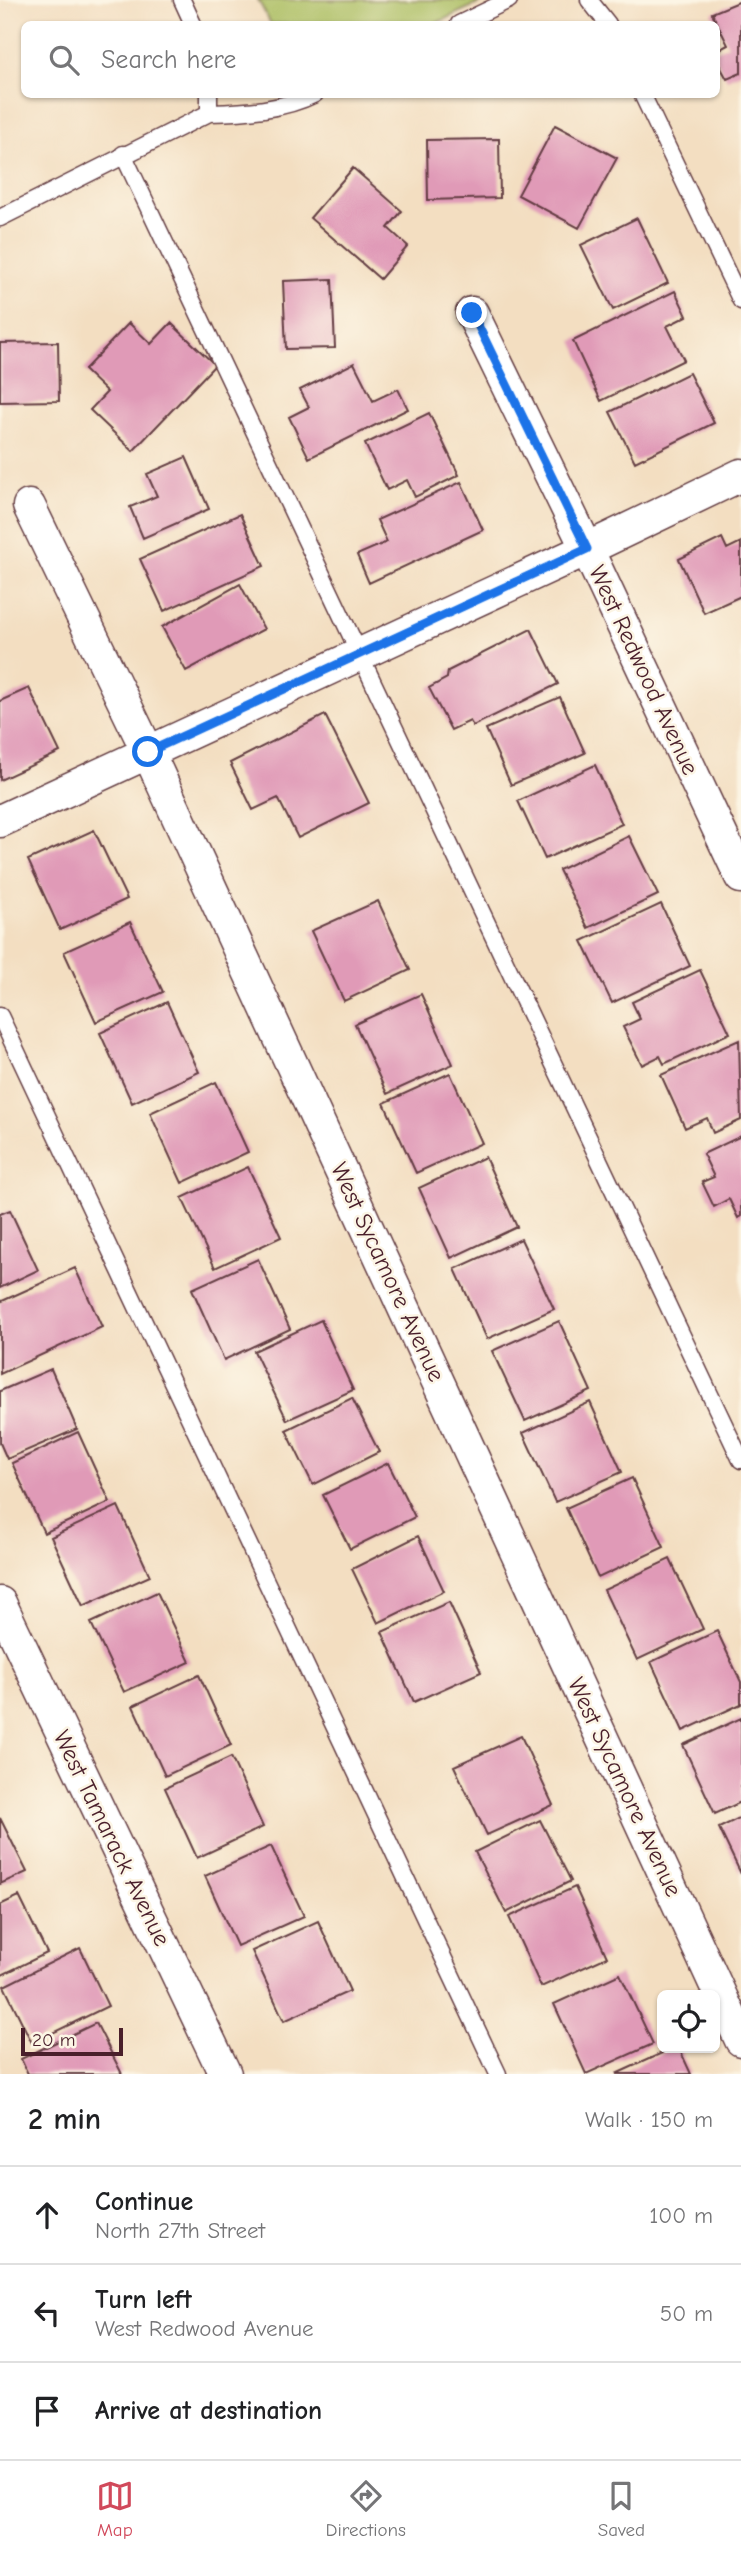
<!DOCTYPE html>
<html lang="en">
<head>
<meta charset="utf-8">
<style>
	:root { --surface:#fff; --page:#f6f6f6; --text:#202124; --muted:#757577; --line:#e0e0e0; --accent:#d1495b }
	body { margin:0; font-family:"Comic Neue",sans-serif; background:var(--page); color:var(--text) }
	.controls { position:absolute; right:21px; bottom:21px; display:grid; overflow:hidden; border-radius:10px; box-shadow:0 2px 5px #0004 }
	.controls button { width:63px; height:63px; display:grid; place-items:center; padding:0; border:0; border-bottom:2px solid var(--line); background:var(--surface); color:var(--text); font:35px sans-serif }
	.scale { position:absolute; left:21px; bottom:18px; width:102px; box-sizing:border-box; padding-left:7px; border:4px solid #4a1f2b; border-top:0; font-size:19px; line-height:24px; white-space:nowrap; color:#4a1f2b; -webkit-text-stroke:5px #fcf5e5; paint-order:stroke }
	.stop { position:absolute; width:21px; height:21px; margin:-16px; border:5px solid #1a73e8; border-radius:50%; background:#fff }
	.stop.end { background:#1a73e8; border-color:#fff; box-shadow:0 2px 7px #0008 }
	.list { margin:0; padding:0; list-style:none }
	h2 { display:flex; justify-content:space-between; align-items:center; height:91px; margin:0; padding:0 28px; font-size:30px }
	h2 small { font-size:23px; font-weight:400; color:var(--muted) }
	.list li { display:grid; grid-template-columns:46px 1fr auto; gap:21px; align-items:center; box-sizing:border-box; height:98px; padding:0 28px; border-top:2px solid var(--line) }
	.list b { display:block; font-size:26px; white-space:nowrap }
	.list p { margin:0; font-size:23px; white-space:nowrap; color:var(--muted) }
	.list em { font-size:23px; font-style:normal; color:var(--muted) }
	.icon { flex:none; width:38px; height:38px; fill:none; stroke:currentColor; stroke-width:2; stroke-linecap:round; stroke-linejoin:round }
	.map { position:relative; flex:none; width:741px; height:2074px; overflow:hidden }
	.search { position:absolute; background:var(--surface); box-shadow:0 2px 5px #0004; left:21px; right:21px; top:21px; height:77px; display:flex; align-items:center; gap:18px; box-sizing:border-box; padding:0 24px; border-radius:10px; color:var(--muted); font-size:26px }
	.sheet { height:385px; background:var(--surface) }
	nav { display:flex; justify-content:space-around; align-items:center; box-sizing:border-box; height:98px; border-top:2px solid var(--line); background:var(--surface); font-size:19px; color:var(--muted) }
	nav a { display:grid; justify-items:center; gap:4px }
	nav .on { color:var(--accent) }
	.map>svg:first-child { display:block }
	.green { fill:#aabd60; stroke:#7a6e46; stroke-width:2 }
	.building { fill:#e09ab7 }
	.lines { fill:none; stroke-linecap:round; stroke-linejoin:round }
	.lane-casing { stroke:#633c42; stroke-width:19 }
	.street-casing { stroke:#633c42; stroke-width:35 }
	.lane { stroke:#fff; stroke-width:16 }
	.street { stroke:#fff; stroke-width:32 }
	.route { stroke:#1a73e8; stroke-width:9 }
	.labels { text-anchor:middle; stroke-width:5; stroke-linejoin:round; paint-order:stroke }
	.street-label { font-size:24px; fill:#4a1f2b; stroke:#fcf5e5 }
</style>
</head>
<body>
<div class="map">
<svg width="741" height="2074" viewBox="0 0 741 2074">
	<rect width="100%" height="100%" fill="#fcf5e5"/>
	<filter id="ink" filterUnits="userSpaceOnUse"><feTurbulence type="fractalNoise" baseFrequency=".0143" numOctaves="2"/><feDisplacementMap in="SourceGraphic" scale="14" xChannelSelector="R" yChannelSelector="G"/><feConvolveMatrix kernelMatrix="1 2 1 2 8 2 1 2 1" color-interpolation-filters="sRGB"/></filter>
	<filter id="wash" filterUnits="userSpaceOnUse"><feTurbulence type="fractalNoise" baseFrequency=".00686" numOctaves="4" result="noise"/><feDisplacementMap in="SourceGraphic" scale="28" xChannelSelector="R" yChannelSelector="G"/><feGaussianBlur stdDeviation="1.57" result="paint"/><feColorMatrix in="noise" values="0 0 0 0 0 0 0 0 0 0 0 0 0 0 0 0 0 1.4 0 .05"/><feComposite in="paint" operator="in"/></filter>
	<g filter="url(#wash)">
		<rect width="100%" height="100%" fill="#f3dec1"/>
		<path class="green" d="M258,0H486L434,24H271Z"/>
		<g id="blocks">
			<path class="building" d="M741,1V73L727,79L716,59V51L728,45L712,13Z
				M555,125L617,158L579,228L518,195Z
				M499,139L500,198L428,200L427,140Z
				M353,168L402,211L388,228L408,246L380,279L310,218Z
				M637,218L668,283L613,310L581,245Z
				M332,279L335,348L286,349L283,281Z
				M675,291L687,316L667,326L684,360L601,401L573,341Z
				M129,323L151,344L171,323L215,365L133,451L90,410L107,392L84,370Z
				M58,342L59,401L0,402V343Z
				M354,363L373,401L398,389L408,409L309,458L289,417L309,407L300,390Z
				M689,373L714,423L635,462L610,412Z
				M429,413L459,475L415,497L407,480L387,490L365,444Z
				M186,457L209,509L143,538L130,507L157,496L147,474Z
				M461,482L483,530L369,583L357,555L387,542L377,520Z
				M240,514L264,566L164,611L140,559Z
				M722,538L727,549L741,542V596L704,613L679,559Z
				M240,584L264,629L186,671L162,627Z
				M531,629L558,684L473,726L470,721L451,730L429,688L447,678L448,671Z
				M29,688L60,752L0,780V701Z
				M560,697L585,753L511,785L486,729Z
				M325,715L369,803L298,838L278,798L253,810L230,763Z
				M595,765L622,824L545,859L518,801Z
				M94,830L127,899L60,930L28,860Z
				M629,836L658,895L588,928L559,870Z
				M378,901L410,970L344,1001L311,931Z
				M661,904L690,966L612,1003L582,941Z
				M130,922L163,992L96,1022L64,952Z
				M700,970L730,1033L664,1064L660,1056L642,1065L623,1027L640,1019L632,1002Z
				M421,994L453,1064L387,1094L355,1024Z
				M167,1002L199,1072L132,1103L100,1033Z
				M739,1040L741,1120L713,1133L707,1118L685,1128L661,1075Z
				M450,1073L482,1143L416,1173L384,1103Z
				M216,1082L248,1152L182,1183L150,1113Z
				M741,1136V1216L738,1218L729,1199L714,1207L702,1182L714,1177L703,1154Z
				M485,1157L517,1227L451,1258L419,1188Z
				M248,1167L281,1237L215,1268L182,1198Z
				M10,1210L38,1270L0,1288V1214Z
				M521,1239L554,1309L487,1339L455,1269Z
				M258,1259L290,1329L224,1360L192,1289Z
				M75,1268L102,1327L0,1374V1302Z
				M321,1320L353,1390L287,1420L254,1351Z
				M559,1321L591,1391L525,1421L492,1351Z
				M51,1369L77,1429L7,1459L0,1443V1391Z
				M352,1398L379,1452L313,1485L286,1430Z
				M590,1402L622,1472L555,1502L523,1433Z
				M78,1432L110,1502L44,1533L12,1463Z
				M388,1463L415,1517L350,1549L323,1495Z
				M632,1478L664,1547L598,1578L566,1508Z
				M118,1506L150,1576L83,1606L51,1537Z
				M418,1536L444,1591L378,1623L352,1569Z
				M670,1559L703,1629L637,1660L604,1590Z
				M157,1592L190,1662L124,1692L91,1623Z
				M449,1602L481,1672L414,1702L382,1632Z
				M717,1631L741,1682V1704L683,1731L651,1662Z
				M199,1675L231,1745L165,1776L133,1706Z
				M741,1718V1802L715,1814L683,1745Z
				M521,1736L553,1805L487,1835L454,1766Z
				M231,1757L263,1827L197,1858L165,1788Z
				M741,1817V1874L719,1828Z
				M0,1818L27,1872L0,1884Z
				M540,1820L571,1881L506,1913L475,1852Z
				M271,1846L304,1916L237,1946L205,1876Z
				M575,1887L607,1957L541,1987L509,1917Z
				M19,1896L47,1953L0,1976V1905Z
				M318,1921L350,1991L284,2021L252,1951Z
				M80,1948L108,2006L32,2043L4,1986Z
				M620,1974L653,2044L586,2074L554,2004Z
				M96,2023L122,2074H28L21,2059Z
				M673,2048H679L691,2074H616Z"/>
		</g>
	</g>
	<g filter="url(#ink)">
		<use href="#blocks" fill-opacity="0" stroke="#633c42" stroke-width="2"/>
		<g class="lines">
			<defs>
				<path id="lane" d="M182,0L193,24
					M589,0L608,24
					M459,24L509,0
					M642,94L741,301
					M209,113C245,112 283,110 315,94
					M123,154L741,1460
					M0,218L209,113V94
					M0,1016L498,2074"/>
				<path id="street" d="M472,313L587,549L741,877
					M29,506L148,752L741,2040
					M0,821L587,549L741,475
					M0,1603L225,2074"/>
			</defs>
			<use href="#lane" class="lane-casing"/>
			<use href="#street" class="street-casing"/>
			<use href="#lane" class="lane"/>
			<use href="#street" class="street"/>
		</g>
	</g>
	<g class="lines" filter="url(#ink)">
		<path class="route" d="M148,752L587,549L472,313"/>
	</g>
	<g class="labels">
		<g class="street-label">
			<text transform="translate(644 670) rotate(65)" y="8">West Redwood Avenue</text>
			<text transform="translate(388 1272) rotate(65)" y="8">West Sycamore Avenue</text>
			<text transform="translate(625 1787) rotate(65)" y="8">West Sycamore Avenue</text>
			<text transform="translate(112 1838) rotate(64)" y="8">West Tamarack Avenue</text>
		</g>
	</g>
</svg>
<div class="controls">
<button><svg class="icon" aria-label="locate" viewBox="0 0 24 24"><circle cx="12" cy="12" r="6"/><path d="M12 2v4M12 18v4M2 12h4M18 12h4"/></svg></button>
</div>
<div class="scale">20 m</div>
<div class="stop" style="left:148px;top:752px"></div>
<div class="stop end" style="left:472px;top:313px"></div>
<div class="search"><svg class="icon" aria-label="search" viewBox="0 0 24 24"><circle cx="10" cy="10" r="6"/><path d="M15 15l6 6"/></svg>Search here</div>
</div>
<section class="sheet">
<h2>2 min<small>Walk · 150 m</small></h2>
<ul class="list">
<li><svg class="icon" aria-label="ahead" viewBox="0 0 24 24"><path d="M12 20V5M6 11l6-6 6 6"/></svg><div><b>Continue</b><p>North 27th Street</p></div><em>100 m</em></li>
<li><svg class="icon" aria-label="left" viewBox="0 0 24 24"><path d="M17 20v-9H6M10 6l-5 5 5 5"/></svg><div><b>Turn left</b><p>West Redwood Avenue</p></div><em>50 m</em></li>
<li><svg class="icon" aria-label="arrive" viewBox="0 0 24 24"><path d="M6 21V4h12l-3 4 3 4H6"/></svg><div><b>Arrive at destination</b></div></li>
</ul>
</section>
<nav>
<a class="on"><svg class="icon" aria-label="map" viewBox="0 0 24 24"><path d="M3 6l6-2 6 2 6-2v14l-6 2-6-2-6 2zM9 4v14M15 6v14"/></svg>Map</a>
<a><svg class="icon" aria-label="directions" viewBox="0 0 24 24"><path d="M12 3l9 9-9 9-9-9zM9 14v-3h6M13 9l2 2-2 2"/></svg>Directions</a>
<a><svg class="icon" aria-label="saved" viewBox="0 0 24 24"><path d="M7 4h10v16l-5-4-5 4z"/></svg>Saved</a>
</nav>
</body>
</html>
